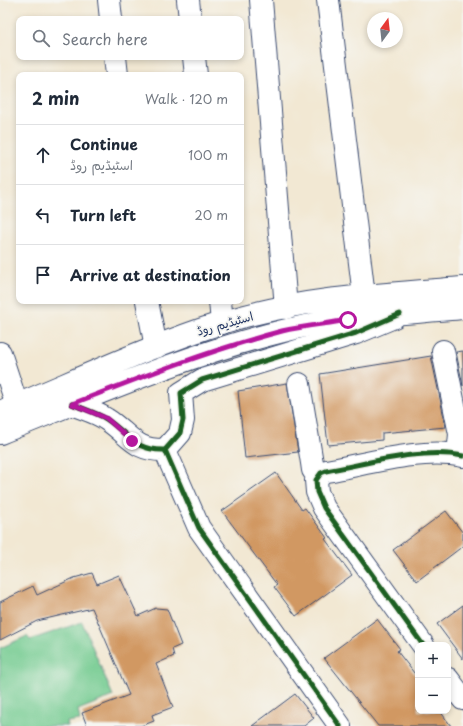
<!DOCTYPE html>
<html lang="en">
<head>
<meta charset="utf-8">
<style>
	:root { --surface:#fff; --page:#f2f2f3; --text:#1f2937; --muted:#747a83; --line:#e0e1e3 }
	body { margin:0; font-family:"Playpen Sans","Playpen Sans Arabic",sans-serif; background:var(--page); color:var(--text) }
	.controls { position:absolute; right:12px; bottom:12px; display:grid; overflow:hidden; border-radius:8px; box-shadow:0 2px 6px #0003 }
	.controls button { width:36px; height:36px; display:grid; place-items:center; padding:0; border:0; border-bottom:1px solid var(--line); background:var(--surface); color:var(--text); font:20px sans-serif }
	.compass { position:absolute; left:367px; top:12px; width:36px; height:36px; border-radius:50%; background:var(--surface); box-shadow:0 2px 6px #0003; rotate:15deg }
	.stop { position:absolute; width:12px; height:12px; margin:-9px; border:3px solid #b5179e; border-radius:50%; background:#fff }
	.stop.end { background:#b5179e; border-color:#fff; box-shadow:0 1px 4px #0008 }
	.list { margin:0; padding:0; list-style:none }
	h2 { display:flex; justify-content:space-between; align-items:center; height:52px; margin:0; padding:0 16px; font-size:17px }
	h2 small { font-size:13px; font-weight:400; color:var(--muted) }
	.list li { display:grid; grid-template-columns:26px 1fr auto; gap:12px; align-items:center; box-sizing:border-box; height:60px; padding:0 16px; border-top:1px solid var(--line) }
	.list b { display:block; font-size:15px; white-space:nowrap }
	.list p { margin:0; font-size:13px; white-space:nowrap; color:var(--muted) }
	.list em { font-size:13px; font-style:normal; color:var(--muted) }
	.icon { flex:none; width:22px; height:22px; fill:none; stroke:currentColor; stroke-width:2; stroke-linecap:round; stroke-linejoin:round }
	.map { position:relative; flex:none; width:463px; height:726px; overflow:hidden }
	.search { position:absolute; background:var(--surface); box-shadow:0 2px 6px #0003; left:16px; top:16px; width:228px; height:44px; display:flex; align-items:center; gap:10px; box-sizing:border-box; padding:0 14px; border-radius:8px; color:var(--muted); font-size:15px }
	.panel { position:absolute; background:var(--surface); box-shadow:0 2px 6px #0003; left:16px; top:72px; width:228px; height:232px; border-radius:8px }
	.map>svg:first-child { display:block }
	.green { fill:#73cb90; stroke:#477d77 }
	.building { fill:#d19862 }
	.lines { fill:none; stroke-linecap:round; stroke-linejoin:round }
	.minor-casing { stroke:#3b4b70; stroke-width:24 }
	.major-casing { stroke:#3b4b70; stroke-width:24 }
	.minor { stroke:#fff; stroke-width:22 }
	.major { stroke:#fff; stroke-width:22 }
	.cycleway-casing { stroke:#f6f6f2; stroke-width:8 }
	.cycleway { stroke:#1b5e20; stroke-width:5 }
	.route { stroke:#b5179e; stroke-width:5 }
	.labels { text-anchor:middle; stroke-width:3.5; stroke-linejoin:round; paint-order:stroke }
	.street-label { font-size:12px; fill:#1b2f5e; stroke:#f6f6f2 }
</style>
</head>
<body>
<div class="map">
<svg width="463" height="726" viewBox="0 0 463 726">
	<rect width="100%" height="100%" fill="#f6f6f2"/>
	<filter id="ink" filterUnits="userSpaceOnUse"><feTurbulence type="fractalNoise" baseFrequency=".025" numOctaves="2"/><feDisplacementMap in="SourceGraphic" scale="8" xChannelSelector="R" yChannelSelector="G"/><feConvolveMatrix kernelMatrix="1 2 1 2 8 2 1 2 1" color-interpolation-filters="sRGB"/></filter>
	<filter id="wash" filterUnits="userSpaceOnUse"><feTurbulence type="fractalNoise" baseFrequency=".012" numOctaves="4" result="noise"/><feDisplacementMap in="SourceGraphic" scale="16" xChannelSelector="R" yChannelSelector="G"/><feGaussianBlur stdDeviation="0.9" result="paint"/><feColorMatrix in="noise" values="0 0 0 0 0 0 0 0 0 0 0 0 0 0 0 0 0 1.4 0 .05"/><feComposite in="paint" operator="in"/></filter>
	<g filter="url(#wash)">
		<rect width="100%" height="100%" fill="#f2e8d3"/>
		<path class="green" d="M82,622L113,696L78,710L80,720L67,722L68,726H0V648L27,636L30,640Z"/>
		<g id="blocks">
			<path class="building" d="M463,351V386L456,352Z
				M431,356L446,427L382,433V440L328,445L320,374Z
				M287,383L298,452L245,458L238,391Z
				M276,473L302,510L305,508L327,538L325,539L352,575L296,616L274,587L277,585L222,511Z
				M446,511L463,533V546L417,581L393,550Z
				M92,573L97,584L119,575L138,616L156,608L167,609L181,645L172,649L174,656L156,664L173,707L152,715L154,721L141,726H87L82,713L129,695L92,608L37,621L0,640V602L33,586L37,595L74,578Z
				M463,605V659L437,624Z
				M377,619L400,649L397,651L418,678V711H440L451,726H378L324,658Z
				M295,694L314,718L304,726H252Z"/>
		</g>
	</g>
	<g filter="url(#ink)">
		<use href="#blocks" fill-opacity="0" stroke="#3b4b70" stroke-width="1"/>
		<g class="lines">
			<defs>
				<path id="minor" d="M109,0L111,19
					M188,0L190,19
					M261,0L286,308
					M328,0L364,296
					M115,57L117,75
					M194,57L196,75
					M147,301L156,347
					M220,301L222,323
					M443,351L460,434L458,455
					M0,353L17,405
					M299,384L312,463L313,470L318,476
					M72,404C83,409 96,412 106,419C130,434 133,451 165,450L180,433L183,420L181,393L202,380L356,333L394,317
					M165,450L199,528L340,726
					M423,645L324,508L317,492L316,480L321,473L326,471C367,464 422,447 463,456
					M448,679L463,699"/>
				<path id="major" d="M0,412C73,382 146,347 221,323C299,298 382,294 463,288
					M0,433C93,396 185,355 283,331C341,317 403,313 463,308"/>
			</defs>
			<use href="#minor" class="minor-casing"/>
			<use href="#major" class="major-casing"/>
			<use href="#minor" class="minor"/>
			<use href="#major" class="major"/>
			<defs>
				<path id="cycleway" d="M72,404C83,409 96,412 106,419C130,434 133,451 165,450L180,433L183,420L181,393L202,380L356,333L400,314
					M165,450L199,528L340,726
					M423,645L324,508L317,492L316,480L321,473L326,471C367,464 422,447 463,456"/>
			</defs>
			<use href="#cycleway" class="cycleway-casing"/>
			<use href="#cycleway" class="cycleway"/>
		</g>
	</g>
	<g class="lines" filter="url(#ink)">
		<path class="route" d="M132,441L106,418L72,404C141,377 210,350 282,331C303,326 326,324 348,320"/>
	</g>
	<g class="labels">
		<g class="street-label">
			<text transform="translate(225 324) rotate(-16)" y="4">اسٹیڈیم روڈ</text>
		</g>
	</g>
</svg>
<div class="controls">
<button>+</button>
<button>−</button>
</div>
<svg class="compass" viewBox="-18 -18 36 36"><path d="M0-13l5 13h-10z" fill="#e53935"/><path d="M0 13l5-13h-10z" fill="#747a83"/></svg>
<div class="stop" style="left:348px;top:320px"></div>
<div class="stop end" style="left:132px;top:441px"></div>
<div class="search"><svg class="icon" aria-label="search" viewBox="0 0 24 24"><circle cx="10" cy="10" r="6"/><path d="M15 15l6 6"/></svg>Search here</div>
<section class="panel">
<h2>2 min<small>Walk · 120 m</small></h2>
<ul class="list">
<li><svg class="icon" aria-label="ahead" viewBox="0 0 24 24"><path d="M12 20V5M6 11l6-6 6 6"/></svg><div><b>Continue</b><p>اسٹیڈیم روڈ</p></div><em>100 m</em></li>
<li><svg class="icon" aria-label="left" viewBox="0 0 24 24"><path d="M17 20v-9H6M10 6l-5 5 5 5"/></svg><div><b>Turn left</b></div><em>20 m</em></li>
<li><svg class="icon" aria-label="arrive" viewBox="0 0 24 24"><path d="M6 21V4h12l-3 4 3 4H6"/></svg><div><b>Arrive at destination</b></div></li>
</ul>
</section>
</div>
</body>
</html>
